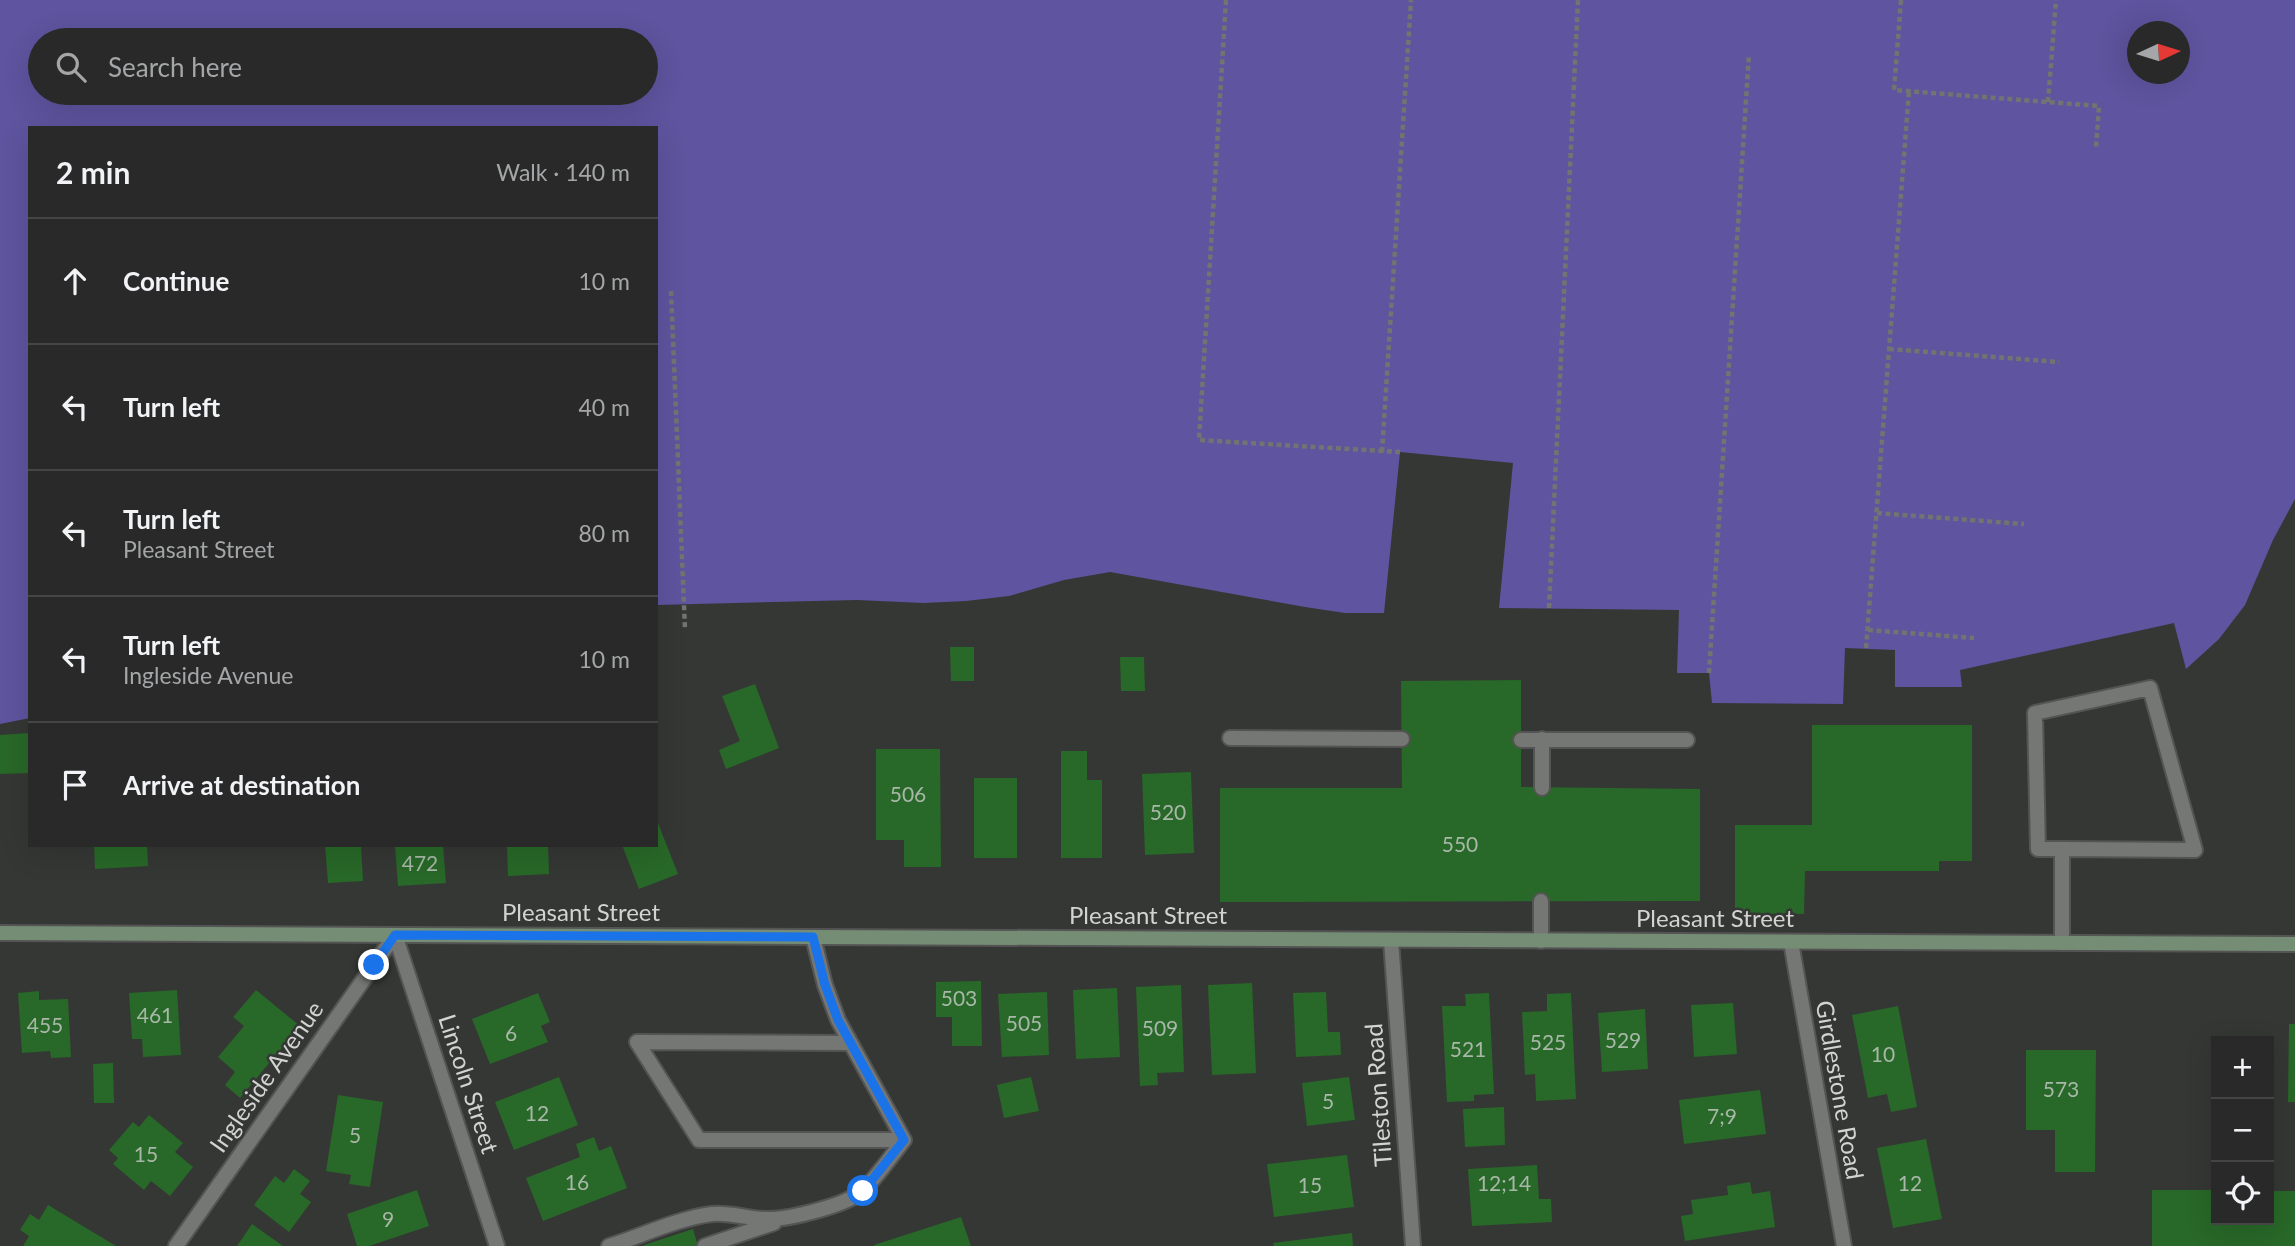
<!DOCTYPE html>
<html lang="en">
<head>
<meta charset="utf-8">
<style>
	:root { --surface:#282928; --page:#343534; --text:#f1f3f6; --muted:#a5a6a8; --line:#444545 }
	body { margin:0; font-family:Lato,sans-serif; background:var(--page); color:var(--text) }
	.controls { position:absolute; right:21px; bottom:21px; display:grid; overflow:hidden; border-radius:0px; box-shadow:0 7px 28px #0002 }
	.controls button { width:63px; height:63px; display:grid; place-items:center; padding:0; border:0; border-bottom:2px solid var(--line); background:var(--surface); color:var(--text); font:35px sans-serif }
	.compass { position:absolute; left:2127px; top:21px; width:63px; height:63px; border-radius:50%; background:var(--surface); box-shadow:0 7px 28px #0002; rotate:86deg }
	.stop { position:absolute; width:21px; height:21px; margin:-16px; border:5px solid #1a73e8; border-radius:50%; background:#fff }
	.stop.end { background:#1a73e8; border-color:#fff; box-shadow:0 2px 7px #0008 }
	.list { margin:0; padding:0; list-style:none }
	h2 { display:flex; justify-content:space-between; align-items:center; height:91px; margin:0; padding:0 28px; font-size:30px }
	h2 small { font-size:23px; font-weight:400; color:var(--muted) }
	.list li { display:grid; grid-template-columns:46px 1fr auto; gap:21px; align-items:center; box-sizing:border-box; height:126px; padding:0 28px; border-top:2px solid var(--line) }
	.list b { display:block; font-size:26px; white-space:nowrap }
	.list p { margin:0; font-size:23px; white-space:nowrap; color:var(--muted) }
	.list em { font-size:23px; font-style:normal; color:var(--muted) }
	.icon { flex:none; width:38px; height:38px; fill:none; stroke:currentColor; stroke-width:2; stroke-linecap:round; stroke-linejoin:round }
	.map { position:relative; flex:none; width:2295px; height:1246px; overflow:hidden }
	.search { position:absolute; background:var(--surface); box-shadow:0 7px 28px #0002; left:28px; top:28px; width:630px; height:77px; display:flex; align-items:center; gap:18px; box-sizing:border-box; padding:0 24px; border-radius:38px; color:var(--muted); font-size:26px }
	.panel { position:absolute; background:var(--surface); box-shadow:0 7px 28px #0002; left:28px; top:126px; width:630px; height:721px; border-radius:0px }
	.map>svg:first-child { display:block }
	.water { fill:#5e549f; fill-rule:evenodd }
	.building { fill:#286828 }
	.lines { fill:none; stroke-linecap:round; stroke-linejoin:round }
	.lane-casing { stroke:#535453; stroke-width:18 }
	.street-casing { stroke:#535453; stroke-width:18 }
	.secondary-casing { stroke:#535453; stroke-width:18 }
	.path { stroke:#727472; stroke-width:4.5; stroke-dasharray:5 3.5; stroke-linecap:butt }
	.lane { stroke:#757775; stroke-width:14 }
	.street { stroke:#757775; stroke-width:14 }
	.secondary { stroke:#748d74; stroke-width:14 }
	.route { stroke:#1a73e8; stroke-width:9 }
	.labels { text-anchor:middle; stroke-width:5; stroke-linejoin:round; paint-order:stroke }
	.number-label { font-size:21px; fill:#a8b8a8 }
	.street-label { font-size:24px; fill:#d2d3d2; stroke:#353735 }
</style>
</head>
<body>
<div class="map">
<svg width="2295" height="1246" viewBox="0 0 2295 1246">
	<rect width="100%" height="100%" fill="#353735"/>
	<path class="water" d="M0,0H2295V499L2273,540L2245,605L2219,639L2186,669L2174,623L1960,670L1962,687H1895V650L1845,648L1843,704L1712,703L1709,673H1677L1679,610L1499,608L1513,463L1400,452L1384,613H1345L1305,607L1110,572L1064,580L1009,596L966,601L924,603L857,600L656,605V128H30V718L0,724ZM2138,32H2180V74H2138ZM40,40H646V93H40Z"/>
	<path class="building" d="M950,647H974V681H951Z
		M1120,657H1144L1145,691H1121Z
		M1521,680V787L1700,789V901L1220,902V788H1402L1401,681Z
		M755,684L779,748L726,769L719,750L740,741L722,696Z
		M1812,725H1972V861H1939V871H1805L1804,914L1735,913V825H1812Z
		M30,733V773L0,774V735Z
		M876,749H940L941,867H904V840H876Z
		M1061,751H1087V780H1102V858H1061Z
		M1191,772L1194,853L1145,855L1142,774Z
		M974,778H1017V858H974Z
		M656,818L678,874L639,889L622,845H656Z
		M94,845H147L148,866L95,869Z
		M325,845H361L363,881L328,883Z
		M395,845H443L446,883L398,886Z
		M507,845H548L549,874L508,876Z
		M981,981L982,1046H952V1017H936V982Z
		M1252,983L1256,1073L1212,1075L1208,985Z
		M1181,985L1184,1072L1157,1073L1158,1085L1140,1086L1136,987Z
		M1117,988L1120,1057L1076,1059L1073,990Z
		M177,990L181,1055L143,1057L142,1039H132L129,993Z
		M256,990L300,1026L240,1098L225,1085L235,1072L218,1057L244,1026L233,1017Z
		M39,991V1000L68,999L71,1057L51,1058L50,1051L22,1053L18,993Z
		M1047,992L1049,1055L1002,1057L998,994Z
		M1326,992L1328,1032H1340L1341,1055L1296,1057L1293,993Z
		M538,993L550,1022L541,1026L548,1042L490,1064L472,1019Z
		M1489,993L1494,1094L1474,1095V1101L1447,1102L1442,1006H1466L1465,994Z
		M1571,993L1576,1099L1536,1101L1535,1074L1525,1075L1522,1012L1547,1011V994Z
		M1733,1003L1737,1054L1694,1057L1691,1005Z
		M1898,1006L1917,1107L1891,1112L1887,1094L1868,1098L1852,1015Z
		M1645,1009L1648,1069L1602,1072L1598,1013Z
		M2289,1024H2295V1102H2288Z
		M2026,1050H2096L2095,1172H2055V1130H2026Z
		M113,1063L114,1103H94L93,1064Z
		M559,1077L578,1125L514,1150L495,1102Z
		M1031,1077L1039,1111L1004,1118L997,1085Z
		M1349,1077L1355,1120L1307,1126L1302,1083Z
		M1760,1090L1766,1134L1684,1144L1679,1100Z
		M338,1095L383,1102L370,1187L349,1184L351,1175L326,1171Z
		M1504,1107L1505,1145L1465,1147L1463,1109Z
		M2269,1109H2271L2272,1144L2269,1145Z
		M149,1115L183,1143L175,1152L193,1167L170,1196L151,1181L144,1190L113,1164L118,1158L109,1150L133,1122L139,1127Z
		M594,1137L599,1151L611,1146L627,1188L543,1221L526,1178L580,1157L576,1144Z
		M1926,1139L1942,1219L1893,1228L1877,1148Z
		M1347,1155L1354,1207L1274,1217L1267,1164Z
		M1537,1165L1539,1199H1551L1552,1222L1472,1226L1468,1169Z
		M294,1169L310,1181L300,1194L311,1202L289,1232L254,1205L275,1176L284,1183Z
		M1750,1182L1752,1194L1770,1191L1775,1227L1685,1241L1681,1216L1693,1214L1691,1200L1728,1195L1727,1186Z
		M417,1190L429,1226L369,1246H357L347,1214Z
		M2152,1190H2216V1220H2269V1191H2295V1246H2152Z
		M48,1205L116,1246H23L29,1236L20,1230L30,1214L39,1220Z
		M961,1217L971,1246H874V1245Z
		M252,1224L283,1246H237Z
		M693,1229L698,1246H644V1245Z
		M1352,1233L1353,1246H1274L1273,1243Z"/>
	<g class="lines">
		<defs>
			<path id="lane" d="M1230,738L1402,739
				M1521,740H1687
				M1542,788V739
				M813,937L825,985L838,1020L904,1140
				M1541,941V901
				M2062,943V849H2038L2035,713L2150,688L2195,850L2062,849
				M609,1246C641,1236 679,1218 712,1214C731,1212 748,1219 766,1219C787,1220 849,1205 863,1190C878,1176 891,1156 904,1140H699L637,1042L848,1043
				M705,1246L774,1223"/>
			<path id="street" d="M395,935L497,1246
				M1391,940L1413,1246
				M1791,942L1844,1246
				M176,1246L395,935"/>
			<path id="secondary" d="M0,933L2295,944"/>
		</defs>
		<use href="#lane" class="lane-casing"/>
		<use href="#street" class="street-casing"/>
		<use href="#secondary" class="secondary-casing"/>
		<path class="path" d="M1226,0L1199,440L1400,452
			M1901,0L1894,90L2099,106L2096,147
			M2048,102L2056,0
			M671,291L685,630
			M1889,349L2059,362
			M1382,452L1411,0
			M1877,513L2024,524
			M1549,608L1578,0
			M1868,630L1974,638
			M1866,648L1909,91
			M1709,673L1749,54"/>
		<use href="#lane" class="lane"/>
		<use href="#street" class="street"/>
		<use href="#secondary" class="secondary"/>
	</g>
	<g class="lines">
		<path class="route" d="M374,965L395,935L813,937L825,985L838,1020L904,1140L863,1191"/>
	</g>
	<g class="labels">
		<g class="number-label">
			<text x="908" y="802">506</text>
			<text x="1168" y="820">520</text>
			<text x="1460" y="852">550</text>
			<text x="420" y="871">472</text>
			<text x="959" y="1006">503</text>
			<text x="155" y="1023">461</text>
			<text x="1024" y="1031">505</text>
			<text x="45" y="1033">455</text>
			<text x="1160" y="1036">509</text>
			<text x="511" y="1041">6</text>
			<text x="1623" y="1048">529</text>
			<text x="1548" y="1050">525</text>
			<text x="1468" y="1057">521</text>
			<text x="1883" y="1062">10</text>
			<text x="2061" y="1097">573</text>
			<text x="1328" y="1109">5</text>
			<text x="537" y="1121">12</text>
			<text x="1722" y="1124">7;9</text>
			<text x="355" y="1143">5</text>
			<text x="146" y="1162">15</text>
			<text x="577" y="1190">16</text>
			<text x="1504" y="1191">12;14</text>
			<text x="1910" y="1191">12</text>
			<text x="1310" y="1193">15</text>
			<text x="388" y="1227">9</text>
		</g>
		<g class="street-label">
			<text x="581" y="921">Pleasant Street</text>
			<text x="1148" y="924">Pleasant Street</text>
			<text x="1715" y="927">Pleasant Street</text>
			<text transform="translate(267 1077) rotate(-55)" y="8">Ingleside Avenue</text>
			<text transform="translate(468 1084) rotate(72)" y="8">Lincoln Street</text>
			<text transform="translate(1839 1090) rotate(80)" y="8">Girdlestone Road</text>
			<text transform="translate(1379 1095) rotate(-94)" y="8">Tileston Road</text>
		</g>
	</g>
</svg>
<div class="controls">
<button>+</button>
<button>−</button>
<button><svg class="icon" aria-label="locate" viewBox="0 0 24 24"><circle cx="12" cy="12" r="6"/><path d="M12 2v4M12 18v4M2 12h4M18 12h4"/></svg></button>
</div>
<svg class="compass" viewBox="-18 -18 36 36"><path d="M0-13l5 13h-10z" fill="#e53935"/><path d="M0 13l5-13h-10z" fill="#a5a6a8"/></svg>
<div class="stop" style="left:863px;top:1191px"></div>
<div class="stop end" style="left:374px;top:965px"></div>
<div class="search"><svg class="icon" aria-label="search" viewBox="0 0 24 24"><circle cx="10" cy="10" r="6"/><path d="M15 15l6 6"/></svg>Search here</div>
<section class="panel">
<h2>2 min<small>Walk · 140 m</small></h2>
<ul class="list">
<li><svg class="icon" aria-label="ahead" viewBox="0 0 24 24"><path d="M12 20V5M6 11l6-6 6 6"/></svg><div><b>Continue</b></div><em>10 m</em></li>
<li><svg class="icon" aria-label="left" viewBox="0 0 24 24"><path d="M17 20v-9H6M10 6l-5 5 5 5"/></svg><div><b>Turn left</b></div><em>40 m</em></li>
<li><svg class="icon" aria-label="left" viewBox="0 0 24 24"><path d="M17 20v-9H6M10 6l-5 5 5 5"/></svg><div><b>Turn left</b><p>Pleasant Street</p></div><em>80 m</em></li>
<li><svg class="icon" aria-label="left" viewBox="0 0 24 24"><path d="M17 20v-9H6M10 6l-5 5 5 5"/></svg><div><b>Turn left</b><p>Ingleside Avenue</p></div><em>10 m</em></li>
<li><svg class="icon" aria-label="arrive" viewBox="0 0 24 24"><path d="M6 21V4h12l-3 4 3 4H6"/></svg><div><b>Arrive at destination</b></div></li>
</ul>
</section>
</div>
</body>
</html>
